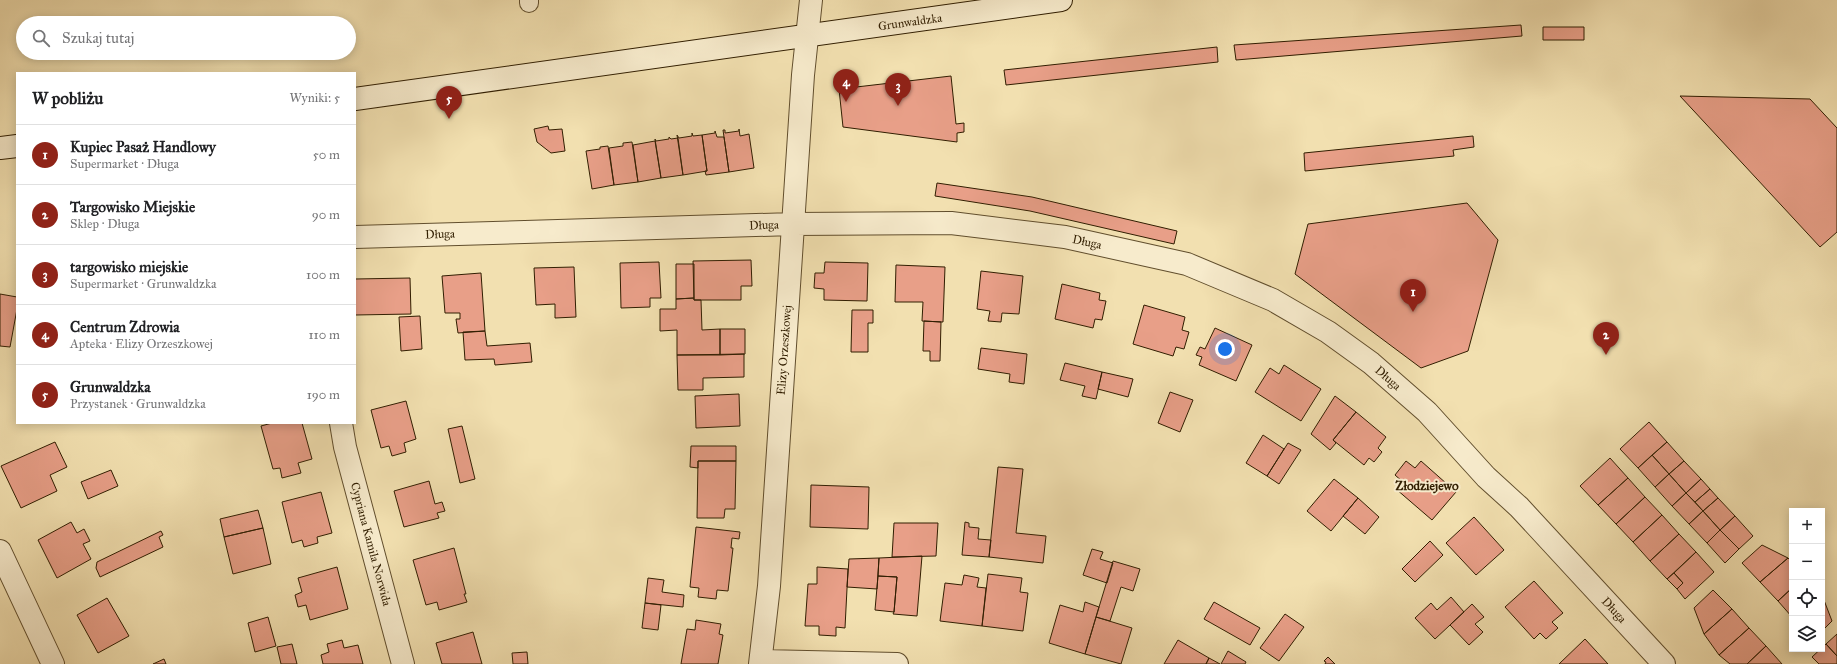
<!DOCTYPE html>
<html lang="pl">
<head>
<meta charset="utf-8">
<style>
	:root { --surface:#fff; --page:#f6f6f6; --text:#202124; --muted:#757577; --line:#e0e0e0; --accent:#8f2418 }
	body { margin:0; font-family:"IM FELL Great Primer",serif; background:var(--page); color:var(--text) }
	.controls { position:absolute; right:12px; bottom:12px; display:grid; overflow:hidden; border-radius:0px; box-shadow:0 2px 10px #0003 }
	.controls button { width:36px; height:36px; display:grid; place-items:center; padding:0; border:0; border-bottom:1px solid var(--line); background:var(--surface); color:var(--text); font:20px sans-serif }
	.you { position:absolute; left:1225px; top:349px; width:14px; height:14px; margin:-10px; border:3px solid #fff; border-radius:50%; background:#1a73e8; box-shadow:0 0 0 6px #1a73e833 }
	.badge { display:grid; place-items:center; width:26px; height:26px; border-radius:50%; background:var(--accent); color:#fff; font-size:13px; font-weight:700 }
	.pin { position:absolute; translate:-50% -33px; filter:drop-shadow(0 1px 2px #0008) }
	.pin::after { content:''; position:absolute; top:21px; width:14px; height:12px; background:inherit; clip-path:polygon(0 0,100% 0,50% 100%) }
	.list { margin:0; padding:0; list-style:none }
	h2 { display:flex; justify-content:space-between; align-items:center; height:52px; margin:0; padding:0 16px; font-size:17px }
	h2 small { font-size:13px; font-weight:400; color:var(--muted) }
	.list li { display:grid; grid-template-columns:26px 1fr auto; gap:12px; align-items:center; box-sizing:border-box; height:60px; padding:0 16px; border-top:1px solid var(--line) }
	.list b { display:block; font-size:15px; white-space:nowrap }
	.list p { margin:0; font-size:13px; white-space:nowrap; color:var(--muted) }
	.list em { font-size:13px; font-style:normal; color:var(--muted) }
	.icon { flex:none; width:22px; height:22px; fill:none; stroke:currentColor; stroke-width:2; stroke-linecap:round; stroke-linejoin:round }
	.map { position:relative; flex:none; width:1837px; height:664px; overflow:hidden }
	.search { position:absolute; background:var(--surface); box-shadow:0 2px 10px #0003; left:16px; top:16px; width:340px; height:44px; display:flex; align-items:center; gap:10px; box-sizing:border-box; padding:0 14px; border-radius:22px; color:var(--muted); font-size:15px }
	.panel { position:absolute; background:var(--surface); box-shadow:0 2px 10px #0003; left:16px; top:72px; width:340px; height:352px; border-radius:0px }
	.map>svg:first-child { display:block }
	.building { fill:#e89f88; stroke:#311e01 }
	.lines { fill:none; stroke-linecap:round; stroke-linejoin:round }
	.pedestrian-casing { stroke:#614e2d; stroke-width:20 }
	.minor-casing { stroke:#614e2d; stroke-width:24 }
	.secondary-casing { stroke:#311e01; stroke-width:24 }
	.pedestrian { stroke:#f7ebcc; stroke-width:18 }
	.minor { stroke:#f7ebcc; stroke-width:22 }
	.secondary { stroke:#f7ebcc; stroke-width:22 }
	.labels { text-anchor:middle; stroke-width:4; stroke-linejoin:round; paint-order:stroke }
	.street-label { font-size:12px; fill:#311e01; stroke:#f7ebcc }
	.neighbourhood-label { font-size:13px; font-weight:bold; fill:#311e01; stroke:#f7ebcc }
</style>
</head>
<body>
<div class="map">
<svg width="1837" height="664" viewBox="0 0 1837 664">
	<rect width="100%" height="100%" fill="#f2e0b0"/>
	<filter id="stains"><feTurbulence type="fractalNoise" baseFrequency=".005" numOctaves="4"/><feColorMatrix values="0 0 0 0 .2 0 0 0 0 .09 0 0 0 0 .02 0 0 0 .5 -.17"/></filter>
	<radialGradient id="worn" r=".72"><stop offset=".6" stop-color="#630" stop-opacity="0"/><stop offset="1" stop-color="#630" stop-opacity=".3"/></radialGradient>
	<path class="building" d="M1521,25L1522,36L1236,60L1234,45Z
		M1543,27H1584V40H1543Z
		M1217,47L1218,62L1006,85L1004,70Z
		M951,76L956,124L964,123V132L957,133V142L843,127L839,89Z
		M1680,96L1810,99L1837,128V232L1820,247Z
		M548,126L549,130L562,129L565,151L551,153L537,142L534,129Z
		M739,129L740,136L749,134L754,168L729,172L723,130H725V133L739,131Z
		M715,131L717,137H724L729,172L706,175L705,171H707L702,135L715,133Z
		M692,133L693,136L702,135L707,171L683,175L677,135L679,138L692,136Z
		M1473,136L1474,147L1453,150L1454,156L1305,171L1304,153Z
		M669,137L671,139L678,138L683,175L661,178L655,139L656,141L669,139Z
		M655,141L661,178L638,182L633,145Z
		M632,142L638,182L614,185L609,148L623,146V143Z
		M608,146L614,185L592,189L586,151L600,149V147Z
		M937,183L1032,197L1177,231L1174,244L1030,211L935,196Z
		M1467,203L1498,240L1468,351L1421,368L1295,274L1308,224Z
		M751,260L752,286H741V300H694L693,261Z
		M659,262L661,298H650V307L621,308L620,263Z
		M825,262L868,263L867,301L824,300V289L814,288L815,273H824Z
		M676,264H694V298L676,299Z
		M896,265L945,267L943,322L922,321L923,302H895Z
		M574,267L576,317L555,318V304L536,305L534,268Z
		M981,271L1023,276L1019,314L1002,313L1001,322L988,321L990,311L977,309Z
		M481,273L485,331L458,333L456,319H460V313H445L442,276Z
		M410,278L411,314L355,315V279Z
		M1062,284L1100,293L1099,300L1106,301L1102,320L1095,319L1093,328L1055,319Z
		M0,294L17,297V309L10,347L0,346Z
		M694,298V300H701L702,330L720,329V355H677V330L660,331V309H676V299Z
		M1144,305L1185,317L1182,330L1189,332L1184,349L1176,347L1173,356L1133,344Z
		M852,310H873V323H868V352H851Z
		M420,316L422,349L401,351L399,317Z
		M924,321L941,322L940,361H930V351H923Z
		M1215,328L1252,345L1236,381L1199,365L1202,357L1196,355L1200,347L1205,349Z
		M720,329H745V354L720,355Z
		M485,331L487,346L530,343L532,362L495,365L494,359L465,360L463,332Z
		M981,348L1027,354L1024,384L1009,382L1010,374L978,369Z
		M744,354V377L703,378V390H678L677,355Z
		M1065,363L1102,372L1096,399L1082,396L1085,386L1060,380Z
		M1284,365L1321,389L1301,421L1255,392L1270,368L1279,374Z
		M1102,372L1133,379L1128,397L1098,389Z
		M1170,392L1193,400L1180,432L1158,423Z
		M739,394L740,426L696,428L695,396Z
		M1335,396L1356,412L1333,440L1336,443L1330,450L1311,434Z
		M406,401L416,439L404,443L406,452L392,456L389,446L381,448L371,410Z
		M1356,412L1386,437L1378,448L1382,452L1374,462L1369,458L1364,465L1333,440Z
		M1649,422L1667,442L1638,468L1620,449Z
		M272,423H302L312,459L298,463L301,473L282,478L280,468L273,469L261,426Z
		M462,426L475,479L460,483L448,429Z
		M1263,435L1284,449L1267,476L1246,463Z
		M55,442L67,467L50,475L57,491L21,508L1,466Z
		M1667,442L1684,461L1669,474L1652,455Z
		M1288,443L1301,450L1279,484L1267,476Z
		M691,446H736V461H698V468L690,467Z
		M1652,455L1669,474L1655,487L1638,468Z
		M1610,458L1628,478L1598,505L1580,486Z
		M698,461H736L735,509H725L724,518H697Z
		M1406,461L1415,468L1421,461L1456,492L1432,520L1396,489L1403,482L1395,475Z
		M1684,461L1701,479L1686,493L1669,474Z
		M998,467L1023,469L1016,533L1046,536L1043,563L989,557Z
		M111,470L118,486L88,499L81,482Z
		M1669,474L1686,493L1672,506L1655,487Z
		M1628,478L1645,497L1616,524L1598,505Z
		M1334,479L1358,498L1331,531L1307,511Z
		M1701,479L1710,489L1695,502L1686,493Z
		M429,481L435,504L442,502L445,511L437,513L439,518L404,527L394,491Z
		M811,485L869,487L868,529L810,527Z
		M1710,489L1718,498L1703,511L1695,502Z
		M321,492L332,533L317,537L318,543L304,547L302,540L292,543L282,502Z
		M1686,493L1703,511L1689,524L1672,506Z
		M1645,497L1662,515L1633,542L1616,524Z
		M1358,498L1379,517L1365,534L1343,516Z
		M1718,498L1735,516L1720,530L1703,511Z
		M258,510L263,528L224,537L220,519Z
		M1703,511L1720,530L1707,543L1689,524Z
		M1662,515L1679,534L1650,561L1633,542Z
		M1735,516L1753,536L1739,549L1720,530Z
		M1474,517L1504,550L1476,575L1446,543Z
		M71,522L77,533L84,529L90,541L83,544L91,559L57,578L38,540Z
		M965,522L969,523V527L979,528L978,539L991,540L989,557L962,555Z
		M894,523H938L936,556L892,557Z
		M696,527L740,532L739,539L732,538L731,548H733L728,591L717,590L716,599L698,597L699,588L690,587Z
		M263,528L271,564L233,574L224,537Z
		M1720,530L1739,549L1725,563L1707,543Z
		M161,531L163,535L159,537L163,547L100,577L96,568L97,562Z
		M1679,534L1696,552L1667,579L1650,561Z
		M1430,541L1443,555L1415,582L1402,569Z
		M1762,545L1788,558L1760,582L1742,563Z
		M454,548L466,594H464L467,602L439,610L437,602L426,605L413,560Z
		M1092,549L1103,552L1100,559L1113,563L1107,583L1083,575Z
		M1696,552L1714,572L1685,599L1677,589L1683,583L1674,573Z
		M922,556L917,616L893,614L894,612L897,577L878,576L879,558Z
		M879,558L877,589L847,587L849,559Z
		M1788,558L1792,562V588L1778,601L1760,582Z
		M1113,561L1140,569L1133,591L1121,587L1110,621L1096,617Z
		M337,567L348,609L310,620L306,605L298,607L295,595L302,592L298,578Z
		M817,567L848,569L845,628L836,627V636L819,635V626H805L808,584H817Z
		M1674,573L1683,583L1677,589L1667,579Z
		M988,574L1022,578L1020,592L1028,593L1023,631L982,626Z
		M964,575L979,578L977,587L986,588L982,626L940,621L945,583L962,585Z
		M878,576L897,577L894,612L875,610Z
		M648,578L664,580L662,592L684,595L683,607L645,603Z
		M1534,581L1563,613L1552,622L1558,628L1546,639L1540,633L1534,639L1505,607Z
		M1792,588V617L1778,601Z
		M1713,590L1732,609L1704,634L1694,608Z
		M1822,595L1832,621L1822,631Z
		M1451,597L1464,612L1435,639L1415,618L1431,603L1437,610Z
		M107,598L129,636L98,653L77,615Z
		M1085,602L1099,607L1085,654L1049,643L1060,605L1083,612Z
		M1214,602L1260,628L1250,645L1204,619Z
		M645,603L661,605L658,630L642,628Z
		M1472,604L1484,617L1475,624L1483,632L1469,645L1450,625Z
		M1732,609L1749,628L1719,655L1704,634Z
		M1285,614L1304,627L1279,661L1260,648Z
		M268,617L276,646L255,652L248,623Z
		M1096,617L1132,628L1121,664L1085,654Z
		M696,620L721,624L719,634L723,635L718,664H681L687,629L695,630Z
		M1749,628L1766,646L1747,664H1730L1719,655Z
		M473,632L482,664H442L436,643Z
		M1837,634V656L1826,644Z
		M1585,639L1608,664H1559Z
		M342,640L344,648L358,645L363,664H323L321,655L329,652L327,644Z
		M1178,640L1209,658L1206,664H1164Z
		M292,644L297,664H281L277,647Z
		M1826,644L1837,656V664H1819L1812,657Z
		M1766,646L1782,664H1747Z
		M1228,651L1246,662L1245,664H1221Z
		M527,652L528,664H513L512,653Z
		M1328,657L1335,664H1325L1326,662L1324,661Z
		M1209,658L1220,664H1206Z
		M164,659L166,664H153Z"/>
	<g class="lines">
		<defs>
			<path id="pedestrian" d="M529,0V3"/>
			<path id="minor" d="M355,237L793,224L951,223L1065,237L1187,264L1273,300L1328,332L1371,363L1427,412L1486,477L1519,507L1664,664
				M341,423L345,447L403,664
				M0,551L53,664
				M761,661L897,664
				M760,664L769,586L803,75L811,0"/>
			<path id="secondary" d="M355,99L1061,0
				M0,148L17,146"/>
		</defs>
		<use href="#pedestrian" class="pedestrian-casing"/>
		<use href="#minor" class="minor-casing"/>
		<use href="#secondary" class="secondary-casing"/>
		<use href="#pedestrian" class="pedestrian"/>
		<use href="#minor" class="minor"/>
		<use href="#secondary" class="secondary"/>
	</g>
	<g class="labels">
		<g class="street-label">
			<text transform="translate(910 22) rotate(-8)" y="4">Grunwaldzka</text>
			<text transform="translate(764 225) rotate(-2)" y="4">Długa</text>
			<text transform="translate(440 234) rotate(-2)" y="4">Długa</text>
			<text transform="translate(1087 242) rotate(12)" y="4">Długa</text>
			<text transform="translate(784 350) rotate(-86)" y="4">Elizy Orzeszkowej</text>
			<text transform="translate(1388 378) rotate(41)" y="4">Długa</text>
			<text transform="translate(371 544) rotate(75)" y="4">Cypriana Kamila Norwida</text>
			<text transform="translate(1614 610) rotate(47)" y="4">Długa</text>
		</g>
		<g class="neighbourhood-label">
			<text x="1427" y="490">Złodziejewo</text>
		</g>
	</g>
	<rect width="100%" height="100%" filter="url(#stains)"/>
	<rect width="100%" height="100%" fill="url(#worn)"/>
</svg>
<div class="controls">
<button>+</button>
<button>−</button>
<button><svg class="icon" aria-label="locate" viewBox="0 0 24 24"><circle cx="12" cy="12" r="6"/><path d="M12 2v4M12 18v4M2 12h4M18 12h4"/></svg></button>
<button><svg class="icon" aria-label="layers" viewBox="0 0 24 24"><path d="M12 4l9 5-9 5-9-5zM3 14l9 5 9-5"/></svg></button>
</div>
<div class="you"></div>
<div class="pin badge" style="left:1413px;top:312px">1</div>
<div class="pin badge" style="left:1606px;top:355px">2</div>
<div class="pin badge" style="left:898px;top:106px">3</div>
<div class="pin badge" style="left:846px;top:102px">4</div>
<div class="pin badge" style="left:449px;top:119px">5</div>
<div class="search"><svg class="icon" aria-label="search" viewBox="0 0 24 24"><circle cx="10" cy="10" r="6"/><path d="M15 15l6 6"/></svg>Szukaj tutaj</div>
<section class="panel">
<h2>W pobliżu<small>Wyniki: 5</small></h2>
<ul class="list">
<li><span class="badge">1</span><div><b>Kupiec Pasaż Handlowy</b><p>Supermarket · Długa</p></div><em>50 m</em></li>
<li><span class="badge">2</span><div><b>Targowisko Miejskie</b><p>Sklep · Długa</p></div><em>90 m</em></li>
<li><span class="badge">3</span><div><b>targowisko miejskie</b><p>Supermarket · Grunwaldzka</p></div><em>100 m</em></li>
<li><span class="badge">4</span><div><b>Centrum Zdrowia</b><p>Apteka · Elizy Orzeszkowej</p></div><em>110 m</em></li>
<li><span class="badge">5</span><div><b>Grunwaldzka</b><p>Przystanek · Grunwaldzka</p></div><em>190 m</em></li>
</ul>
</section>
</div>
</body>
</html>
